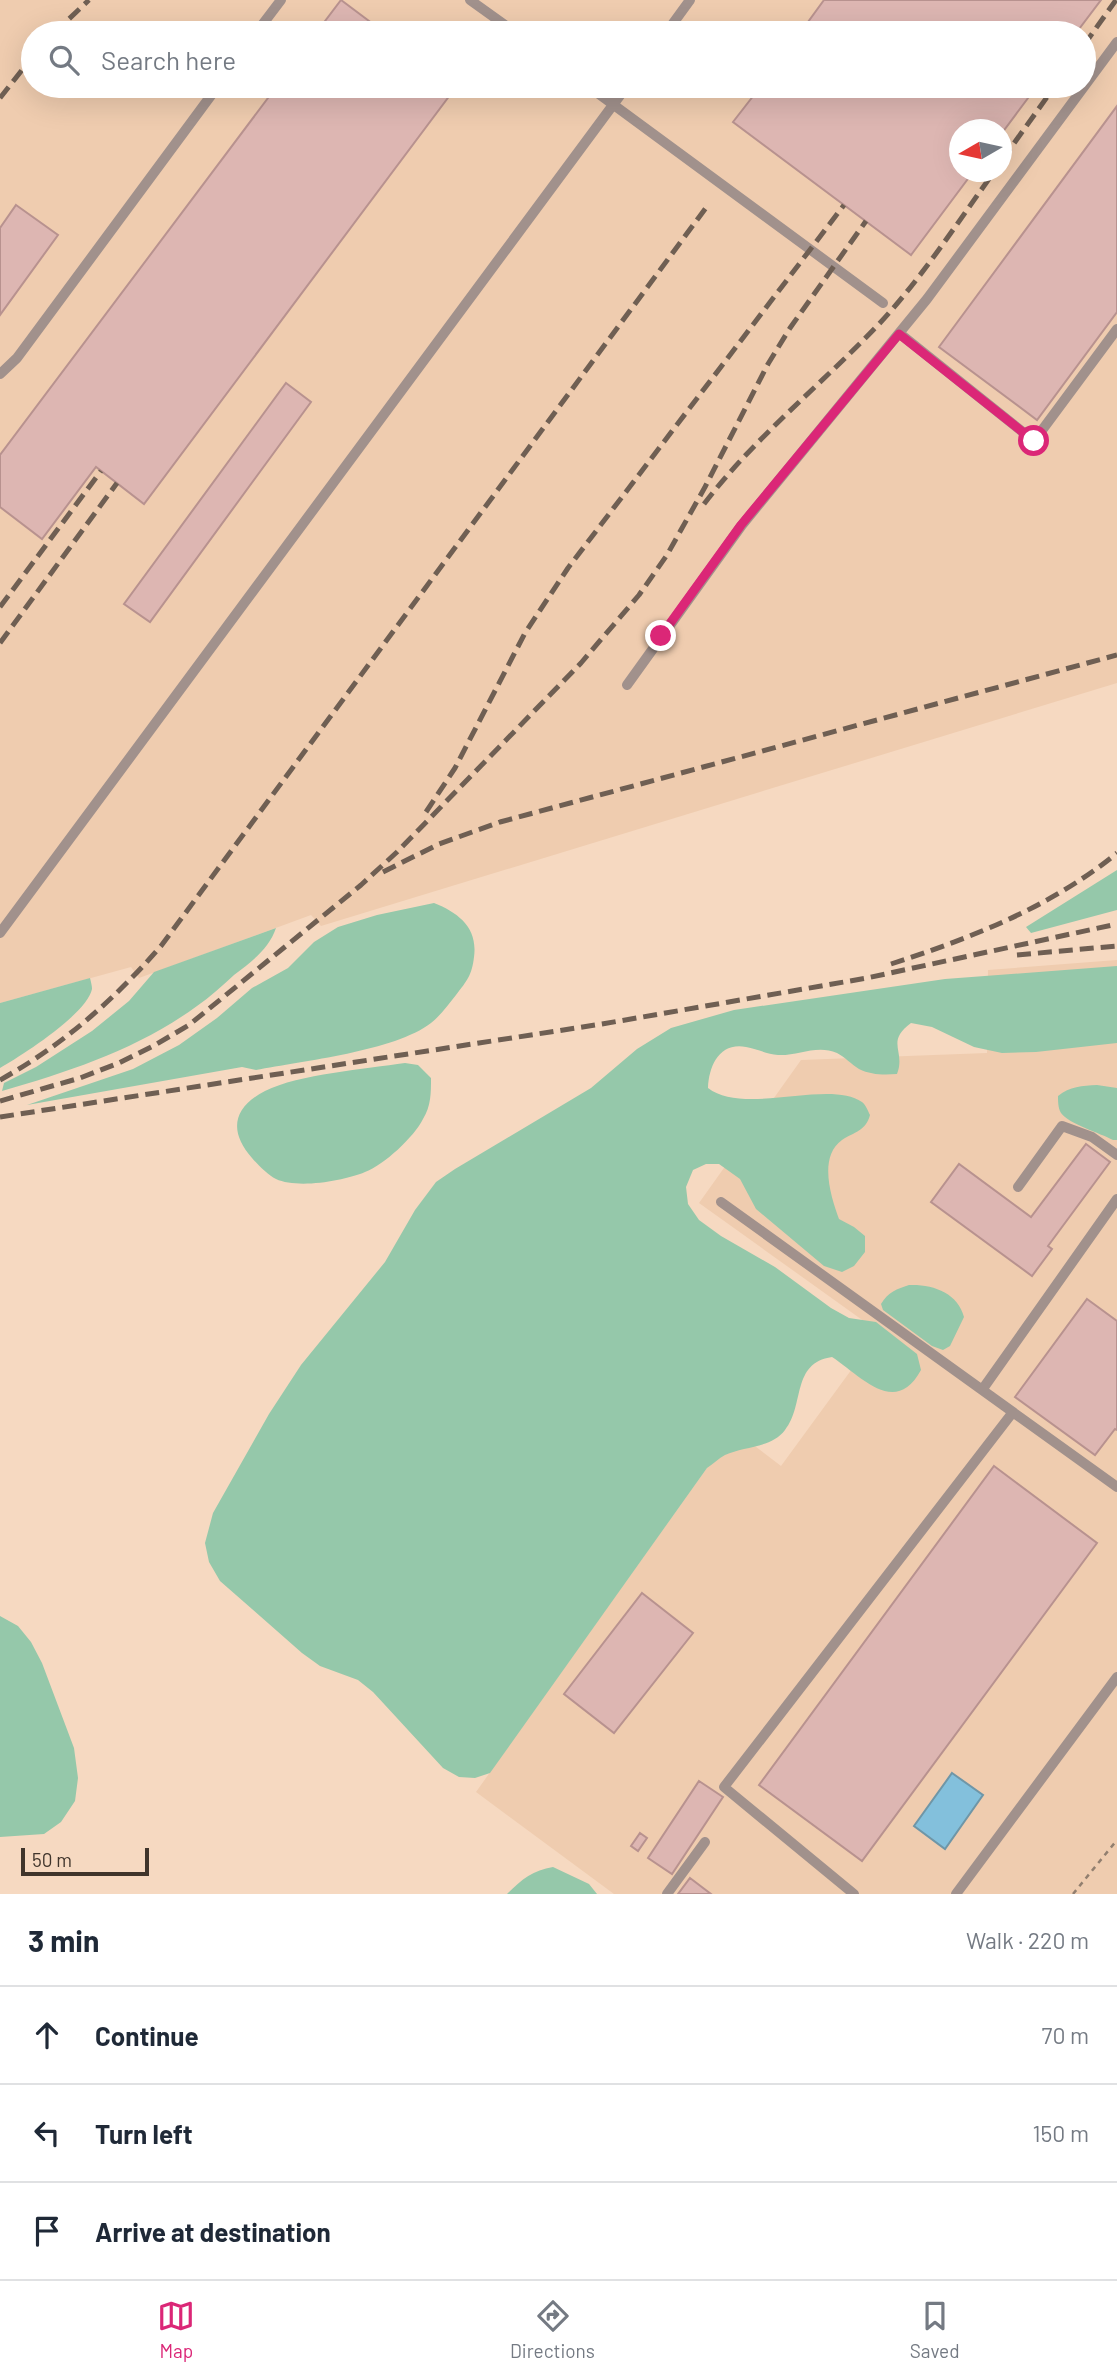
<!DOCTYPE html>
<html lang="en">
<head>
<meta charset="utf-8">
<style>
	:root { --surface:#fff; --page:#f2f2f3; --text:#1f2937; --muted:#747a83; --line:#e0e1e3; --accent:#db2777 }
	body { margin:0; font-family:Barlow,sans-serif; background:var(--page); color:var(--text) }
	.compass { position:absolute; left:949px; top:119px; width:63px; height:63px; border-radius:50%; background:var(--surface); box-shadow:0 7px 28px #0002; rotate:261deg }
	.scale { position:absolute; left:21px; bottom:18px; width:128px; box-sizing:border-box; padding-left:7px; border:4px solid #40352c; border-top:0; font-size:19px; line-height:24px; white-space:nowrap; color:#40352c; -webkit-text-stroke:5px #f6d9c1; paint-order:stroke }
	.stop { position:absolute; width:21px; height:21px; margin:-16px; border:5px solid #db2777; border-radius:50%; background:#fff }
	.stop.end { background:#db2777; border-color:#fff; box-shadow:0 2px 7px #0008 }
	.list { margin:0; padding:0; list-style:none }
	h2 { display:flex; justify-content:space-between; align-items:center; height:91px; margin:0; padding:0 28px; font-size:30px }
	h2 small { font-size:23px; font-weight:400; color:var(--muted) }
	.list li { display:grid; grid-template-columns:46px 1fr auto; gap:21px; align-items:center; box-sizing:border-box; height:98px; padding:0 28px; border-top:2px solid var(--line) }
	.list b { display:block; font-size:26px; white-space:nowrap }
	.list em { font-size:23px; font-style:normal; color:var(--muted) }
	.icon { flex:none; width:38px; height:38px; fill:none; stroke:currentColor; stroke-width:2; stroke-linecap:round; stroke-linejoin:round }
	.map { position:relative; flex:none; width:1117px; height:1894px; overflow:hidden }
	.search { position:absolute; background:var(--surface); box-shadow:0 7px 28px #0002; left:21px; right:21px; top:21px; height:77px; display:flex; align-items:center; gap:18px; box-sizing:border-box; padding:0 24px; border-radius:38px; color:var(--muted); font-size:26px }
	.sheet { height:385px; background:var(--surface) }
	nav { display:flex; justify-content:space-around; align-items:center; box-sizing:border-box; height:98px; border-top:2px solid var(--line); background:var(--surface); font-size:19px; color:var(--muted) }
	nav a { display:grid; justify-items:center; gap:4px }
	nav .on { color:var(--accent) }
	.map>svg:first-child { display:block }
	.built { fill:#efccaf; fill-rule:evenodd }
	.green { fill:#95c8aa }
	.water { fill:#83c0dc; stroke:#6f96a7; stroke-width:2 }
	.building { fill:#ddb6b2; stroke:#b8928f; stroke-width:2 }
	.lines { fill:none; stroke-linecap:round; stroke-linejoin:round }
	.path { stroke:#927f6f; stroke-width:2.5; stroke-dasharray:5 5; stroke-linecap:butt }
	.service { stroke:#a1918c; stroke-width:10 }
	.rail { stroke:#6f5f53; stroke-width:5; stroke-dasharray:14 7; stroke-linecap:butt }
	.route { stroke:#db2777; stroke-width:9 }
</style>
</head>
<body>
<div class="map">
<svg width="1117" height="1894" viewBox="0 0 1117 1894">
	<rect width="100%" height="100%" fill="#f6d9c1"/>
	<path class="built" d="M0,0H1117V683L321,926L311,915L139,978L131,967L0,1003ZM33,33H1084V86H33ZM960,130H1002V172H960Z
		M1117,960V1894H614L476,1792L734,1430L781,1466L879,1332L699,1203L801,1060L987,1053L988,970Z"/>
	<path class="green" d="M1117,870V910L1031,933L1026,927Z
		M434,903C459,913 478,928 474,957C472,975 467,981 456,995C449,1004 440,1016 431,1023C395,1051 302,1061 256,1070L242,1067L27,1105L133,1069L179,1045L217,1018L252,988L288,968L314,942L338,927L377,915Z
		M276,928C269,949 251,962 234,975C222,986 210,997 197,1006C138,1049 71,1071 2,1091L4,1083L36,1067L92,1031L129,1001L154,972Z
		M1117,966V1043L1036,1052L1002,1053L974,1047L932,1027L911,1023C885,1042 906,1051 897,1074C884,1075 871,1075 859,1069C851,1064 845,1057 837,1053C817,1044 798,1056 778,1055C767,1054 757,1049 746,1047C720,1042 709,1065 708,1088C744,1116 829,1079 862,1102C866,1105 868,1111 870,1115C866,1131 854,1132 842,1140C818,1157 831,1197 839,1219L854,1227L865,1236V1252L854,1266L842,1272L824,1266L756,1209L740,1179L719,1164H706L693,1170L686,1187L688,1204L699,1220L721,1236L775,1267L831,1308L849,1318L876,1322L917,1354L921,1370C895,1418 860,1375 832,1357C791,1363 805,1405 785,1430C772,1448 744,1446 725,1455C719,1458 713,1464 707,1468L490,1773L475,1778L459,1777L443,1768L373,1692L358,1680L320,1666L302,1653L220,1581L209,1562L205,1543L213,1513L269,1414L301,1365L385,1262L415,1210L436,1182L455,1169L591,1088L637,1049L671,1028L734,1010L945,979Z
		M90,978C91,982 92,986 92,989C87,1014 21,1056 0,1068V1003Z
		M405,1063L418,1065L431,1078C431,1093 431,1106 423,1119C414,1137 384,1165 365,1172C344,1181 297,1189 276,1179C268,1175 258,1165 252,1158C229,1132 232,1108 265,1091C299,1074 366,1069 405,1063Z
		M1097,1085L1117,1088V1140H1113C1100,1133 1069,1124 1061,1113C1058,1108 1058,1101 1058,1096C1070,1086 1082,1086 1097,1085Z
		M909,1285C933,1284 958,1293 964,1317L950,1346L943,1350L932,1346L883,1310L881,1304C888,1292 897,1289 909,1285Z
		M0,1616L18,1626L31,1642L42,1663L74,1748L78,1778L75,1801L61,1822L44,1834L0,1837Z
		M553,1867L589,1884L597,1894H507C521,1880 533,1870 553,1867Z"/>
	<path class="water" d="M952,1773L983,1795L945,1849L914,1826Z"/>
	<path class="building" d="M341,0L385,33H316Z
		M824,0H1101L1076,33H800Z
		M277,86L456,87L144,504L96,467L42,539L0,507V455Z
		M761,86H1037L1002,133V130H960V172H973L911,255L733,122Z
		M1117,106V312L1037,420L939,347Z
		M16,205L58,235L0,315V228Z
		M286,383L311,402L150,622L124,604Z
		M1086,1144L1110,1162L1048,1246L1052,1249L1032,1276L931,1202L959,1164L1031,1217Z
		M1087,1299L1117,1321V1430L1115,1429L1095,1455L1015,1397Z
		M994,1466L1097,1543L862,1861L759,1785Z
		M642,1593L693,1633L614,1733L564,1694Z
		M699,1781L723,1797L672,1874L648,1858Z
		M640,1833L647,1838L638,1851L631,1846Z
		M690,1878L711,1894H678Z"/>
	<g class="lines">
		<path class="path" d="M1073,1894L1117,1840"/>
		<path class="service" d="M470,0L516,33
			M256,33L281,0
			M666,33L690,0
			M588,86L883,303
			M899,333L1034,441L1117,329
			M0,374L17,358L218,86
			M627,685L742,525L927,299L1117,42
			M0,933L627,86
			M1018,1187L1062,1126L1092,1137L1117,1155
			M721,1202L1117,1487
			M982,1390L1117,1199
			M667,1894L705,1842
			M854,1894L724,1787L1013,1412
			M956,1894L1117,1677"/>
		<path class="rail" d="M54,33L89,0
			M1084,45L1116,0
			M0,98L33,56
			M1002,160L1055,86
			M704,504C755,437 821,385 878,325C922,278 957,223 994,172
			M0,607L101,471
			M0,643L117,483
			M426,812L455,768L525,633L568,568L844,205
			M383,872L439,844L500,822L1117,655
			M1017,955L1117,946
			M891,964C971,938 1051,907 1117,853
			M0,1080C63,1045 114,1000 161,946L708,205
			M0,1101L80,1078L119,1063L155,1045L189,1025L361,885L397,852L581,663L639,595L667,555L705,487L768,364L790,328L866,221
			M0,1117L602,1024L867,978L1117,924"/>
	</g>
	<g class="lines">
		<path class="route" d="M661,636L741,525L899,334L1034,441"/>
	</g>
</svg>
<svg class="compass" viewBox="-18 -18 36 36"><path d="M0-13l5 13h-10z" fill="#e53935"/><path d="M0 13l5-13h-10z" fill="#747a83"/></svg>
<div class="scale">50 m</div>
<div class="stop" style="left:1034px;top:441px"></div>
<div class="stop end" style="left:661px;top:636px"></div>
<div class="search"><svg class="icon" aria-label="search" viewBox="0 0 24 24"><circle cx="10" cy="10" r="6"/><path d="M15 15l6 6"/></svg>Search here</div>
</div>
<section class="sheet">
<h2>3 min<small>Walk · 220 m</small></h2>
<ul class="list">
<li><svg class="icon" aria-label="ahead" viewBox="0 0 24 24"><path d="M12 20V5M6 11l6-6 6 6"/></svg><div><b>Continue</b></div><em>70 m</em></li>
<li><svg class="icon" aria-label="left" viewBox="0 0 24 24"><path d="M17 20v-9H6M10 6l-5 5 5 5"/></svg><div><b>Turn left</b></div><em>150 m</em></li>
<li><svg class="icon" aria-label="arrive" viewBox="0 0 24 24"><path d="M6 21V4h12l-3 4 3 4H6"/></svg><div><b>Arrive at destination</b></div></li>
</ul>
</section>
<nav>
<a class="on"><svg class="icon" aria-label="map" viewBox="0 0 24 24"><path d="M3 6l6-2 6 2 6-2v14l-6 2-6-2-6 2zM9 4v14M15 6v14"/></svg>Map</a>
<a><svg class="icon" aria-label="directions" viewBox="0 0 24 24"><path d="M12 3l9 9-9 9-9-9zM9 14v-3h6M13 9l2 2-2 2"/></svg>Directions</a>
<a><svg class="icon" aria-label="saved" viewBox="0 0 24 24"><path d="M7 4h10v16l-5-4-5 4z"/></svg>Saved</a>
</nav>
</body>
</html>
